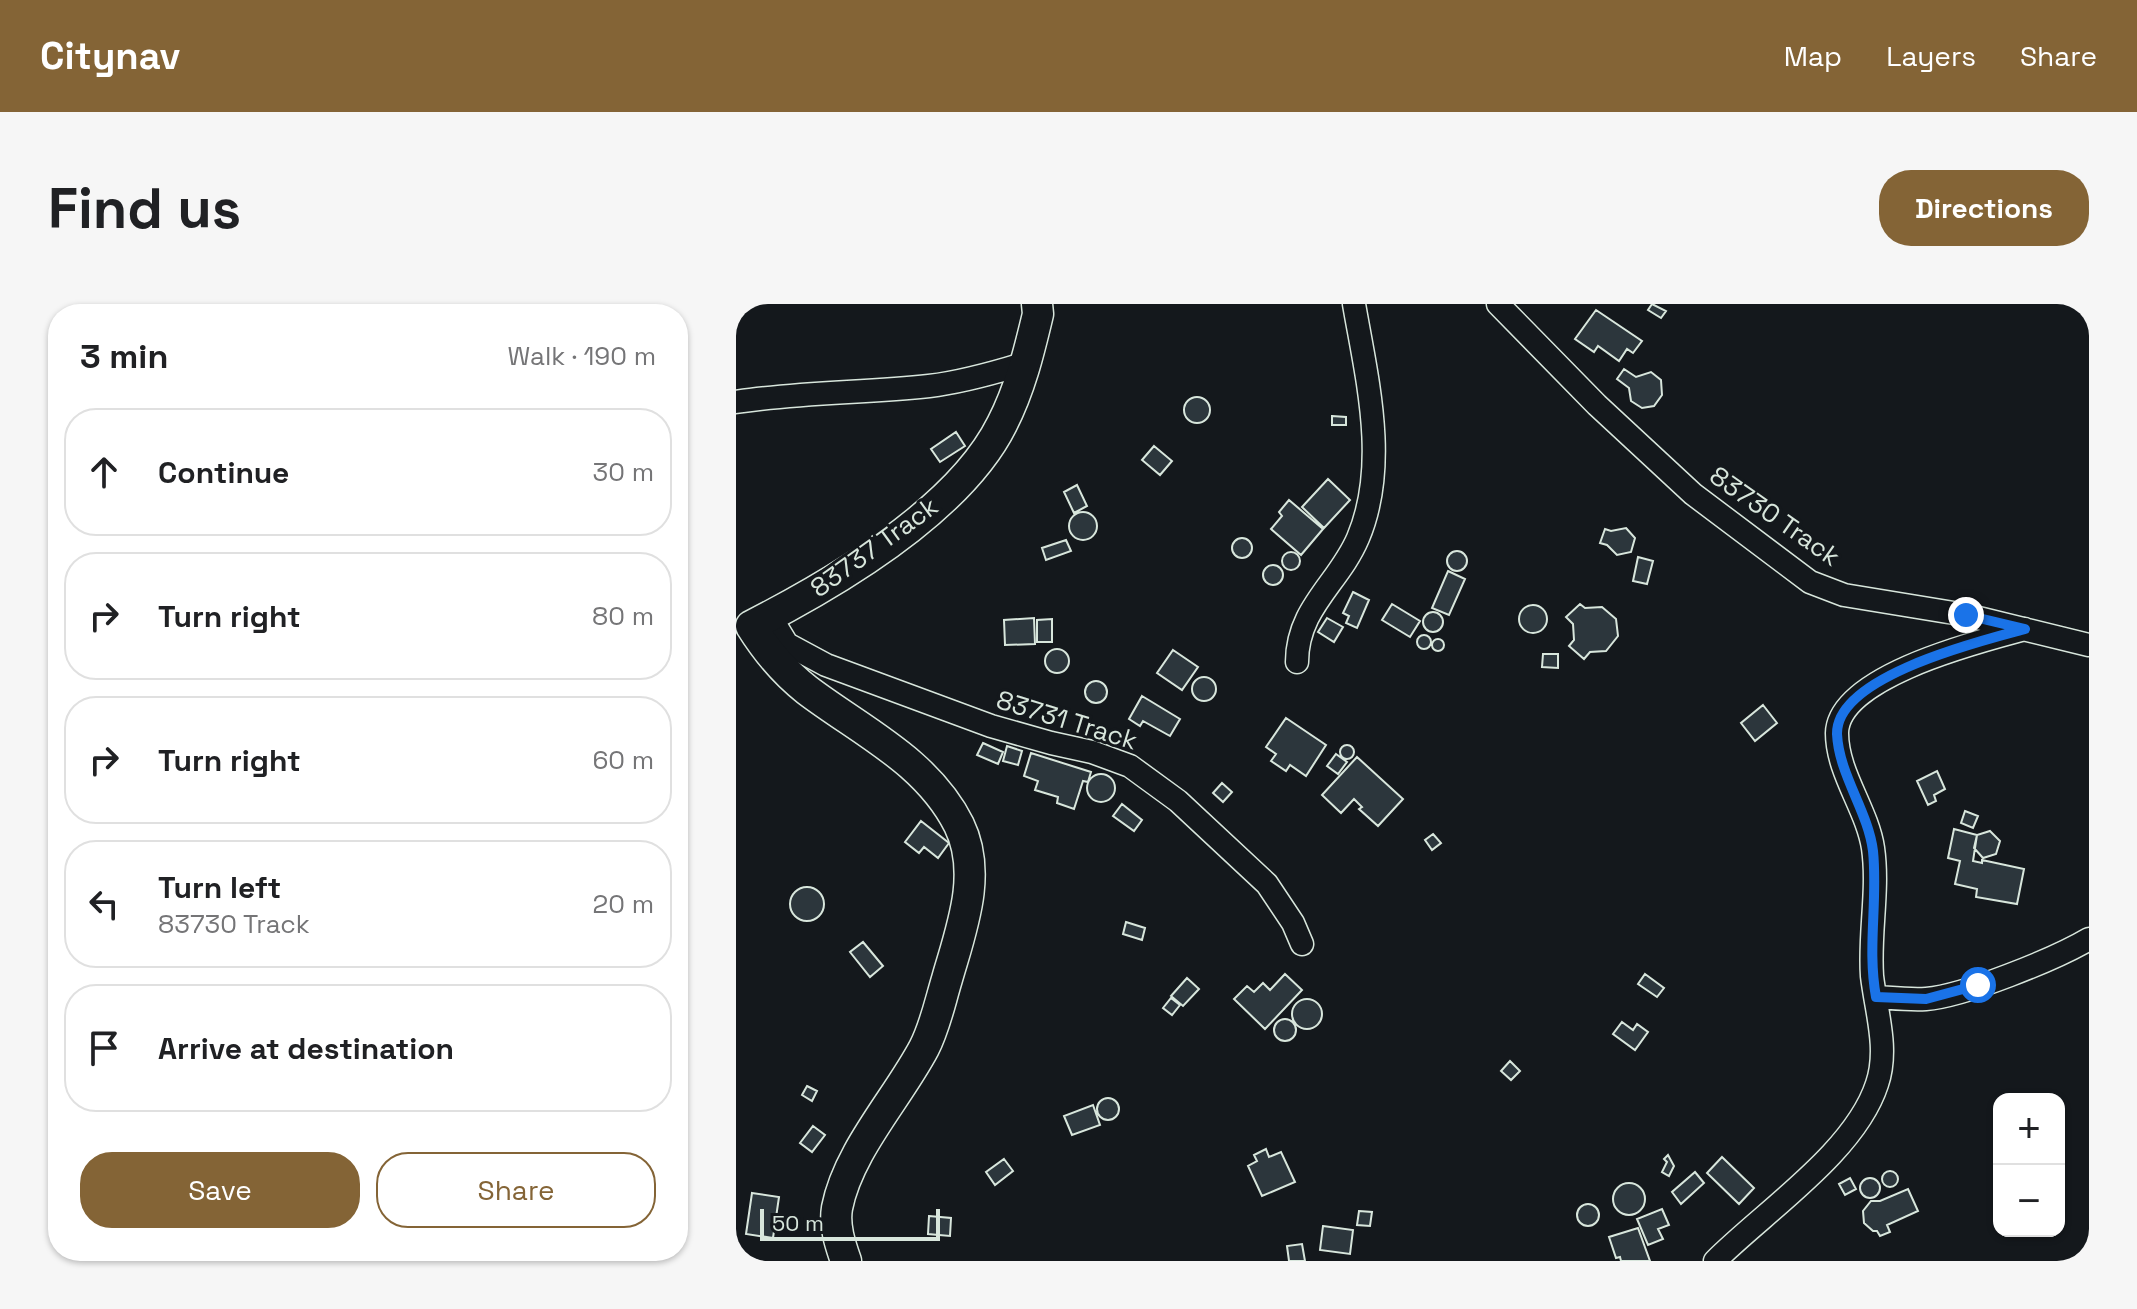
<!DOCTYPE html>
<html lang="en">
<head>
<meta charset="utf-8">
<style>
	:root { --surface:#fff; --page:#f6f6f6; --text:#202124; --muted:#757577; --line:#e0e0e0; --accent:#846436 }
	body { margin:0; font-family:"Space Grotesk",sans-serif; background:var(--page); color:var(--text) }
	.controls { position:absolute; right:24px; bottom:24px; display:grid; overflow:hidden; border-radius:16px; box-shadow:0 2px 6px #0004 }
	.controls button { width:72px; height:72px; display:grid; place-items:center; padding:0; border:0; border-bottom:2px solid var(--line); background:var(--surface); color:var(--text); font:40px sans-serif }
	.scale { position:absolute; left:24px; bottom:20px; width:180px; box-sizing:border-box; padding-left:8px; border:4px solid #d8e6dc; border-top:0; font-size:22px; line-height:28px; white-space:nowrap; color:#d8e6dc; -webkit-text-stroke:6px #14181c; paint-order:stroke }
	.stop { position:absolute; width:24px; height:24px; margin:-18px; border:6px solid #1a73e8; border-radius:50%; background:#fff }
	.stop.end { background:#1a73e8; border-color:#fff; box-shadow:0 2px 8px #0008 }
	.list { margin:0; padding:0; list-style:none }
	h2 { display:flex; justify-content:space-between; align-items:center; height:104px; margin:0; padding:0 32px; font-size:34px }
	h2 small { font-size:26px; font-weight:400; color:var(--muted) }
	.list li { display:grid; grid-template-columns:52px 1fr auto; gap:24px; align-items:center; box-sizing:border-box; height:128px; margin:0 16px 16px; padding:0 16px; border:2px solid var(--line); border-radius:32px }
	.list b { display:block; font-size:30px; white-space:nowrap }
	.list p { margin:0; font-size:26px; white-space:nowrap; color:var(--muted) }
	.list em { font-size:26px; font-style:normal; color:var(--muted) }
	.actions { display:flex; gap:16px; padding:24px 32px }
	.actions a { flex:1; padding:18px 0; border:2px solid var(--accent); border-radius:32px; text-align:center; font-size:28px; color:var(--accent) }
	.actions .main { background:var(--accent); color:#fff }
	.icon { flex:none; width:44px; height:44px; fill:none; stroke:currentColor; stroke-width:2; stroke-linecap:round; stroke-linejoin:round }
	.map { position:relative; flex:none; width:1353px; height:957px; overflow:hidden; border-radius:32px }
	header { display:flex; align-items:center; gap:48px; box-sizing:border-box; height:112px; padding:0 40px; background:var(--accent); color:#fff }
	header strong { font-size:38px }
	nav { display:flex; gap:44px; margin-inline-start:auto; font-size:28px }
	.intro { display:flex; align-items:center; justify-content:space-between; box-sizing:border-box; height:192px; padding:0 48px }
	h1 { margin:0; font-size:56px }
	.button { padding:20px 36px; border-radius:32px; background:var(--accent); color:#fff; font-size:28px; font-weight:700 }
	main { display:flex; gap:48px; padding:0 48px }
	aside { flex:1; background:var(--surface); border-radius:32px; box-shadow:0 2px 6px #0004 }
	.map>svg:first-child { display:block }
	.building { fill:#2c363c; stroke:#d8e6dc; stroke-width:2 }
	.lines { fill:none; stroke-linecap:round; stroke-linejoin:round }
	.street-casing { stroke:#d8e6dc; stroke-width:25 }
	.secondary-casing { stroke:#d8e6dc; stroke-width:33 }
	.street { stroke:#14181c; stroke-width:22 }
	.secondary { stroke:#14181c; stroke-width:30 }
	.route { stroke:#1a73e8; stroke-width:10 }
	.labels { text-anchor:middle; stroke-width:6; stroke-linejoin:round; paint-order:stroke }
	.street-label { font-size:26px; fill:#d8e6dc; stroke:#14181c }
</style>
</head>
<body>
<header>
<strong>Citynav</strong>
<nav><a>Map</a><a>Layers</a><a>Share</a></nav>
</header>
<div class="intro"><h1>Find us</h1><a class="button">Directions</a></div>
<main>
<aside>
<h2>3 min<small>Walk · 190 m</small></h2>
<ul class="list">
<li><svg class="icon" aria-label="ahead" viewBox="0 0 24 24"><path d="M12 20V5M6 11l6-6 6 6"/></svg><div><b>Continue</b></div><em>30 m</em></li>
<li><svg class="icon" aria-label="right" viewBox="0 0 24 24"><path d="M7 20v-9h11M14 6l5 5-5 5"/></svg><div><b>Turn right</b></div><em>80 m</em></li>
<li><svg class="icon" aria-label="right" viewBox="0 0 24 24"><path d="M7 20v-9h11M14 6l5 5-5 5"/></svg><div><b>Turn right</b></div><em>60 m</em></li>
<li><svg class="icon" aria-label="left" viewBox="0 0 24 24"><path d="M17 20v-9H6M10 6l-5 5 5 5"/></svg><div><b>Turn left</b><p>83730 Track</p></div><em>20 m</em></li>
<li><svg class="icon" aria-label="arrive" viewBox="0 0 24 24"><path d="M6 21V4h12l-3 4 3 4H6"/></svg><div><b>Arrive at destination</b></div></li>
</ul>
<div class="actions"><a class="main">Save</a><a>Share</a></div>
</aside>
<div class="map">
<svg width="1353" height="957" viewBox="0 0 1353 957">
	<rect width="100%" height="100%" fill="#14181c"/>
	<path class="building" d="M916,0L930,7L925,14L912,6Z
		M860,6L906,37L897,49L891,45L883,57L862,42L858,48L839,35Z
		M888,65L900,73L915,68L925,76L926,91L918,102L906,104L895,97L893,84L881,75Z
		M448 106a13 13 0 1 1 26 0a13 13 0 1 1-26 0Z
		M596,112L610,113V121H596Z
		M220,128L229,142L204,158L195,145Z
		M418,142L436,157L424,171L406,156Z
		M592,175L614,196L588,224L566,203Z
		M341,181L351,202L338,209L328,188Z
		M553,196L587,225L565,251L535,225L546,212L543,208Z
		M333 222a14 14 0 1 1 28 0a14 14 0 1 1-28 0Z
		M890,224L899,234L895,248L881,251L871,241L864,239L869,225L875,227Z
		M496 244a10 10 0 1 1 20 0a10 10 0 1 1-20 0Z
		M330,236L335,247L310,256L306,244Z
		M711 257a10 10 0 1 1 20 0a10 10 0 1 1-20 0Z
		M546 257a9 9 0 1 1 18 0a9 9 0 1 1-18 0Z
		M902,253L917,257L911,280L897,277Z
		M527 271a10 10 0 1 1 20 0a10 10 0 1 1-20 0Z
		M712,267L729,275L713,311L696,304Z
		M617,288L633,296L621,324L610,319L613,312L607,309Z
		M656,300L684,317L674,333L646,316Z
		M844,300L849,304L866,303L880,315L882,332L870,347L854,348L848,355L833,342L838,336L837,320L830,313Z
		M783 315a14 14 0 1 1 28 0a14 14 0 1 1-28 0Z
		M687 318a10 10 0 1 1 20 0a10 10 0 1 1-20 0Z
		M298,314L299,340L269,341L268,316Z
		M591,314L607,323L598,338L582,328Z
		M316,315V338H301V316Z
		M681 338a7 7 0 1 1 14 0a7 7 0 1 1-14 0Z
		M696 341a6 6 0 1 1 12 0a6 6 0 1 1-12 0Z
		M309 357a12 12 0 1 1 24 0a12 12 0 1 1-24 0Z
		M437,346L462,363L446,386L421,369Z
		M807,350H822V364L806,363Z
		M456 385a12 12 0 1 1 24 0a12 12 0 1 1-24 0Z
		M349 388a11 11 0 1 1 22 0a11 11 0 1 1-22 0Z
		M406,392L444,415L434,432L407,417L404,422L393,415Z
		M1027,401L1041,419L1019,437L1005,419Z
		M550,414L590,441L570,472L554,461L550,467L535,457L540,450L530,443Z
		M247,439L267,448L262,460L241,451Z
		M604 448a7 7 0 1 1 14 0a7 7 0 1 1-14 0Z
		M271,442L286,447L282,461L267,457Z
		M295,449L355,468L352,478L347,477L338,505L321,499L322,493L299,486L302,477L288,472Z
		M600,450L611,458L602,470L591,462Z
		M621,453L667,495L642,522L623,505L626,503L618,495L605,509L586,491Z
		M1201,467L1209,485L1198,491L1200,497L1192,501L1181,477Z
		M351 484a14 14 0 1 1 28 0a14 14 0 1 1-28 0Z
		M486,479L496,488L487,498L477,489Z
		M386,500L406,516L398,527L377,512Z
		M1229,507L1242,512L1237,524L1225,519Z
		M185,517L213,539L202,554L188,543L183,549L169,538Z
		M1218,525L1241,531L1237,557L1246,559V556L1288,565L1281,600L1240,593L1241,585L1219,580L1224,557L1212,554Z
		M1254,527L1264,537L1260,550L1247,554L1238,544L1241,531Z
		M697,530L705,539L696,546L689,536Z
		M54 600a17 17 0 1 1 34 0a17 17 0 1 1-34 0Z
		M390,618L409,624L406,636L387,630Z
		M127,638L147,662L134,673L114,648Z
		M549,670L566,686L529,725L498,695L511,682L518,688L527,679L534,686Z
		M909,670L928,684L921,693L902,680Z
		M451,674L463,685L447,702L435,692Z
		M435,694L444,701L436,711L427,704Z
		M556 710a15 15 0 1 1 30 0a15 15 0 1 1-30 0Z
		M538 726a11 11 0 1 1 22 0a11 11 0 1 1-22 0Z
		M886,718L897,726L901,720L912,728L899,746L877,730Z
		M774,757L784,767L775,776L765,767Z
		M71,782L81,787L76,797L66,791Z
		M361 805a11 11 0 1 1 22 0a11 11 0 1 1-22 0Z
		M357,801L364,821L336,831L328,812Z
		M77,822L89,831L76,848L64,839Z
		M530,845L533,853L545,848L559,878L526,892L512,862L521,857L518,851Z
		M932,851L938,862L933,872L926,868L931,858L928,855Z
		M986,853L1018,884L1003,900L971,869Z
		M268,855L277,867L259,881L250,868Z
		M1146 875a8 8 0 1 1 16 0a8 8 0 1 1-16 0Z
		M959,868L968,879L945,900L936,888Z
		M1124 884a10 10 0 1 1 20 0a10 10 0 1 1-20 0Z
		M1114,874L1120,885L1109,891L1103,880Z
		M877 895a16 16 0 1 1 32 0a16 16 0 1 1-32 0Z
		M1172,885L1182,907L1151,921L1154,928L1144,932L1141,927H1137L1128,919L1127,907L1135,897H1144Z
		M16,889L43,893L37,934L10,930Z
		M841 911a11 11 0 1 1 22 0a11 11 0 1 1-22 0Z
		M926,905L933,921L922,925L927,935L912,941L901,915Z
		M623,907L636,908L634,922L621,921Z
		M193,912L215,914L214,932L192,930Z
		M587,922L617,926L614,950L584,946Z
		M902,924L914,957H885L884,953L880,954L873,933Z
		M566,940L569,957H553L551,942Z"/>
	<g class="lines">
		<defs>
			<path id="street" d="M762,0L861,101L957,190L1074,278L1108,291L1230,311L1353,341
				M0,98C64,88 129,89 193,82C226,78 258,69 290,59
				M34,312L51,340L90,361L255,422L315,439L356,448L394,462L442,497L531,580L557,619L566,640
				M561,358C561,304 603,279 622,234C653,161 631,75 618,0
				M1140,693C1156,694 1173,696 1190,695C1228,692 1319,655 1353,635
				M979,957C1029,907 1119,848 1141,780C1153,745 1140,707 1136,672C1133,629 1143,586 1137,544C1131,505 1101,469 1101,429C1102,372 1245,337 1289,325"/>
			<path id="secondary" d="M110,957C104,940 98,922 101,904C112,847 161,795 188,744C199,723 204,698 211,675C225,626 247,570 223,521C191,457 125,427 71,386C48,368 30,346 15,322C99,279 223,206 266,120C284,85 293,48 302,10L301,0"/>
		</defs>
		<use href="#street" class="street-casing"/>
		<use href="#secondary" class="secondary-casing"/>
		<use href="#street" class="street"/>
		<use href="#secondary" class="secondary"/>
	</g>
	<g class="lines">
		<path class="route" d="M1230,311L1289,325C1245,337 1100,372 1101,430C1103,471 1132,507 1137,547C1142,596 1131,644 1140,693L1190,695L1242,681"/>
	</g>
	<g class="labels">
		<g class="street-label">
			<text transform="translate(1039 212) rotate(35)" y="9">83730 Track</text>
			<text transform="translate(138 243) rotate(-36)" y="9">83737 Track</text>
			<text transform="translate(331 416) rotate(17)" y="9">83731 Track</text>
		</g>
	</g>
</svg>
<div class="controls">
<button>+</button>
<button>−</button>
</div>
<div class="scale">50 m</div>
<div class="stop" style="left:1242px;top:681px"></div>
<div class="stop end" style="left:1230px;top:311px"></div>
</div>
</main>
</body>
</html>
